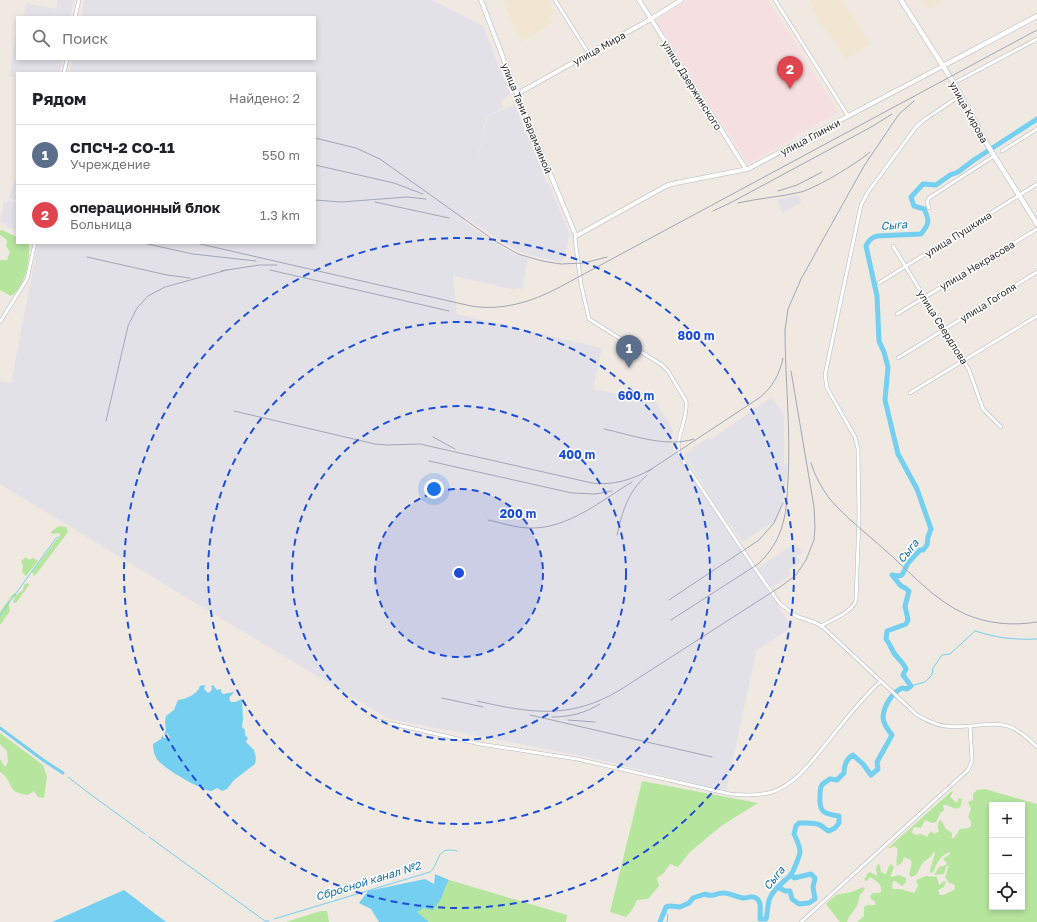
<!DOCTYPE html>
<html lang="ru">
<head>
<meta charset="utf-8">
<style>
	:root { --surface:#fff; --page:#f2f2f2; --text:#202124; --muted:#757577; --line:#e0e0e0; --accent:#1a73e8 }
	body { margin:0; font-family:"Golos Text",sans-serif; background:var(--page); color:var(--text) }
	.controls { position:absolute; right:12px; bottom:12px; display:grid; overflow:hidden; border-radius:0px; box-shadow:0 2px 6px #0003 }
	.controls button { width:36px; height:36px; display:grid; place-items:center; padding:0; border:0; border-bottom:1px solid var(--line); background:var(--surface); color:var(--text); font:20px sans-serif }
	.you { position:absolute; left:434px; top:489px; width:14px; height:14px; margin:-10px; border:3px solid #fff; border-radius:50%; background:#1a73e8; box-shadow:0 0 0 6px #1a73e833 }
	.badge { display:grid; place-items:center; width:26px; height:26px; border-radius:50%; background:var(--accent); color:#fff; font-size:13px; font-weight:700 }
	.pin { position:absolute; translate:-50% -33px; filter:drop-shadow(0 1px 2px #0008) }
	.pin::after { content:''; position:absolute; top:21px; width:14px; height:12px; background:inherit; clip-path:polygon(0 0,100% 0,50% 100%) }
	.list { margin:0; padding:0; list-style:none }
	h2 { display:flex; justify-content:space-between; align-items:center; height:52px; margin:0; padding:0 16px; font-size:17px }
	h2 small { font-size:13px; font-weight:400; color:var(--muted) }
	.list li { display:grid; grid-template-columns:26px 1fr auto; gap:12px; align-items:center; box-sizing:border-box; height:60px; padding:0 16px; border-top:1px solid var(--line) }
	.list b { display:block; font-size:15px; white-space:nowrap }
	.list p { margin:0; font-size:13px; white-space:nowrap; color:var(--muted) }
	.list em { font-size:13px; font-style:normal; color:var(--muted) }
	.icon { flex:none; width:22px; height:22px; fill:none; stroke:currentColor; stroke-width:2; stroke-linecap:round; stroke-linejoin:round }
	.map { position:relative; flex:none; width:1037px; height:922px; overflow:hidden }
	.search { position:absolute; background:var(--surface); box-shadow:0 2px 6px #0003; left:16px; top:16px; width:300px; height:44px; display:flex; align-items:center; gap:10px; box-sizing:border-box; padding:0 14px; border-radius:0px; color:var(--muted); font-size:15px }
	.panel { position:absolute; background:var(--surface); box-shadow:0 2px 6px #0003; left:16px; top:72px; width:300px; height:172px; border-radius:0px }
	.map>svg:first-child { display:block }
	.industrial { fill:#e3e1e8 }
	.education { fill:#f0e6d1 }
	.medical { fill:#f5dfe0 }
	.green { fill:#b6e59e; fill-rule:evenodd }
	.water { fill:#75cff0 }
	.lines { fill:none; stroke-linecap:round; stroke-linejoin:round }
	.stream { stroke:#75cff0; stroke-width:1 }
	.canal { stroke:#75cff0; stroke-width:3 }
	.river { stroke:#75cff0; stroke-width:5 }
	.minor-casing { stroke:#b4b7c1; stroke-width:4 }
	.tertiary-casing { stroke:#b4b7c1; stroke-width:5 }
	.secondary-casing { stroke:#b4b7c1; stroke-width:5.5 }
	.minor { stroke:#fff; stroke-width:3 }
	.tertiary { stroke:#fff; stroke-width:4 }
	.secondary { stroke:#fff; stroke-width:4.5 }
	.rail { stroke:#a3a6b8; stroke-width:1 }
	.ring { fill:none; stroke:#1d4ed8; stroke-width:2; stroke-dasharray:7 5 }
	.labels { text-anchor:middle; stroke-width:3; stroke-linejoin:round; paint-order:stroke }
	.street-label { font-size:10px; fill:#2e2e2e; stroke:#fff }
	.water-label { font-size:11px; font-style:italic; fill:#0d6fa3; stroke:#fff }
	.centre { fill:#1d4ed8; stroke:#fff; stroke-width:2 }
	.ring-label { font-size:12px; text-anchor:middle; font-weight:bold; fill:#1d4ed8; stroke:#fff; stroke-width:3; stroke-linejoin:round; paint-order:stroke }
</style>
</head>
<body>
<div class="map">
<svg width="1037" height="922" viewBox="0 0 1037 922">
	<rect width="100%" height="100%" fill="#efe9e1"/>
	<path class="industrial" d="M58,0H74L70,17H24L26,3L56,9Z
		M84,0H432L483,26L510,94L500,102L503,107L486,117L474,176L487,117L515,104L529,141L531,140L547,184H549L570,235L568,237V241L564,258L561,262L533,256L518,251L502,242L465,217L464,222L484,235L512,253L528,259L522,289L516,288L515,290L455,276L453,272L457,314L602,348L593,389L655,401L673,429L671,446L792,627L757,650L756,653L726,791L588,757L389,719L192,601L0,484V380L3,382L11,383L38,243H315V73H70L72,59H315V17H81Z
		M17,25V59H62L60,73H17V78L10,76Z
		M17,174V201L9,198Z
		M798,195L802,202L782,213L777,200Z
		M9,201L17,203V230L7,227V225L0,222L3,206V203L7,202Z
		M772,397L784,415V463L787,464L785,491L780,509L774,522L742,542L713,501L684,454L708,438L710,440Z
		M795,543L802,552L797,556L801,562L788,570L791,575L772,588L758,568Z"/>
	<path class="education" d="M503,0H547L555,12L549,17L552,23L521,42Z
		M809,0H842L870,44L846,59L829,32L827,33L812,10L814,9Z
		M922,0H943L928,10Z"/>
	<path class="medical" d="M687,0H768L838,112L748,164L656,20Z"/>
	<path class="green" d="M2,230L17,237V243H29C30,258 26,287 11,296L0,290V260H7L10,252L6,246L7,240L0,235V231Z
		M59,526L66,527L68,532L37,573L34,576L32,572L60,535L59,533L53,534L51,533L52,531Z
		M26,557L29,560L33,558L38,561L26,576L22,572L23,566L21,561Z
		M28,583L29,585L16,603L13,602L15,596L10,599L9,605L10,611L0,625V612L12,595L15,593L16,595L23,590L24,585Z
		M0,733L43,765L47,776L44,798L38,797L34,791L28,795C5,793 14,780 0,772V759L5,767L8,762L7,751L0,744Z
		M642,781L758,803L721,826L690,852L678,867L670,864L664,873L657,878L659,886L648,899L637,900L632,910L626,917L610,912Z
		M985,789L1037,804V922H857L864,916V907L867,905H875V901L872,900L870,896L873,893H880L881,891C882,884 877,882 872,878L870,877L867,881L864,880L868,873L870,872L877,876L876,868L878,864L880,865L881,872L885,874H886L889,866L891,864L894,867L891,875V877L899,875L906,878V882L902,886L895,881H893L892,887L893,889H900L914,893L918,886L916,880L926,876L937,877L939,885L944,881L946,882L944,887L938,890L940,895C943,896 951,891 954,890L955,886L953,884L949,883L945,877L949,865L946,867L944,874L934,875L939,867L946,865L947,863L943,859L950,854V852C942,854 936,863 934,871L931,873H930V870L935,853L934,852C929,860 927,858 923,863C918,869 919,876 910,877C908,872 913,866 911,860L904,857L902,863L897,866C895,859 899,854 897,848L894,846L890,848H888L952,791L953,792L950,797L957,803L959,798L962,799L961,805L959,808C953,810 950,804 943,805L944,810L942,812H941L936,822L932,823L925,820L921,828L914,827L912,832L915,835L921,834L927,837L931,831L935,834L939,831C937,827 938,821 941,820L946,829L952,833V838H954L960,829L969,828L971,826V821L968,817L971,809L968,802L973,800V794L977,790ZM992,805H1022V907H992Z
		M449,880L567,915L566,922H429L417,912L441,899L445,888Z
		M863,887L865,889L860,895L857,906L849,917L847,922H840L826,904L836,895L852,892Z
		M321,911H327L329,922H286Z"/>
	<path class="water" d="M205,685L204,689L208,693L211,691L212,688L211,686L213,685L217,690L221,689V692L223,694L234,692L229,698L231,702H235L242,699L243,719L242,727L245,730V735L248,738L246,742L254,750L256,758L255,764L234,780L227,789L222,791L217,788L211,791C199,789 164,769 157,759C154,755 153,749 153,744L161,739L162,735L164,738H170L168,734L167,733L166,735H164L166,730L165,721L166,716L174,710L178,700C186,699 197,695 200,686Z
		M435,874L449,880L445,888L441,899L433,910L424,908L417,912L429,922H379L371,909L359,903L368,891L425,879L434,884Z
		M124,890L166,922H52Z"/>
	<g class="lines">
		<path class="stream" d="M0,615L57,537
			M911,686L925,682L932,675L933,668L942,655L950,654L975,631C998,638 1013,640 1037,639
			M68,777L90,794L145,834
			M149,837L265,921H269
			M665,911L668,915L667,922
			M274,919L430,872C440,864 435,845 457,851"/>
		<path class="canal" d="M0,728L43,760L63,773"/>
		<path class="river" d="M778,887L785,891H790L792,899L799,904L809,903L815,899L813,887L815,878L811,874L794,878L791,874
			M660,922L666,907L670,906L680,907L689,903L693,898L705,894C712,898 716,893 723,893C729,892 737,898 744,898C747,898 750,896 753,897C763,899 760,911 760,919H766C768,912 767,904 770,898C774,888 784,882 791,875C793,872 800,855 800,852C800,847 796,838 794,834L796,826L799,823C805,823 815,822 820,825C824,827 825,830 829,831L835,828L839,823V816C824,814 819,812 820,797C820,786 820,785 830,779L837,780L844,773C844,765 846,759 853,755L863,764L871,775L878,769L877,762L892,735C888,730 883,724 883,717C884,705 892,693 902,688L907,689L911,686L903,675L906,669C903,662 898,659 894,653C891,648 890,644 886,639L887,631L906,624L908,620L905,606L909,591L905,588L901,586L892,575L898,576L902,575L908,563L920,550H923L927,545L928,537L931,529L917,489L898,454L885,400L888,367L884,352L879,341L877,296L866,246C869,240 871,238 877,236L921,234C929,224 930,221 924,209L914,206L911,197L923,184L936,185L950,175L958,172L974,160L1037,119"/>
		<defs>
			<path id="minor" d="M555,0L589,54
				M775,0L848,116
				M75,17L79,0
				M64,73L67,59
				M954,83L1037,39
				M1002,151L1037,129
				M929,208L927,202L929,198L994,156
				M576,236L575,239L581,284L589,319L662,365L668,371L686,401C689,419 673,440 680,456L754,567L780,604L796,616L816,623L824,628L917,715C926,720 935,725 945,726C967,730 992,719 1013,728C1022,733 1030,740 1037,747
				M893,246L969,370L983,409L1001,427
				M879,283L1037,184
				M897,314L1037,229
				M0,322L27,279L35,243
				M898,358L1037,272
				M910,393L1037,316
				M821,626C831,620 853,612 856,600L859,517L858,449L855,437L827,388L825,375L861,205L868,192L916,127L924,120L961,95
				M380,721L480,744L577,759L730,794C744,795 758,796 772,792C798,783 813,759 830,739C846,719 861,699 880,682
				M801,922L968,770L972,761L970,726"/>
			<path id="tertiary" d="M481,0L517,94L576,236L666,186L676,183L748,169L943,66
				M639,0L746,169
				M517,94L651,19L681,0"/>
			<path id="secondary" d="M901,0L955,85L988,146L1037,224
				M943,66L1037,16"/>
		</defs>
		<use href="#minor" class="minor-casing"/>
		<use href="#tertiary" class="tertiary-casing"/>
		<use href="#secondary" class="secondary-casing"/>
		<use href="#minor" class="minor"/>
		<use href="#tertiary" class="tertiary"/>
		<use href="#secondary" class="secondary"/>
		<path class="rail" d="M315,138L356,148L380,159L495,241L518,254L542,261L561,264L584,263L607,257
			M315,165L394,183L423,194
			M778,191L797,185L822,172
			M315,200L341,202L407,197L426,199
			M375,202L449,218
			M738,203C759,198 781,197 801,192C818,187 856,164 870,152
			M713,211L732,202L873,126L892,114
			M143,243L193,254L256,261
			M196,243L471,306C502,311 531,302 558,288L1037,30
			M87,257L167,275L190,278
			M270,270L449,311
			M221,271L259,265H277
			M234,411L375,444L388,445L420,444L592,483C614,486 633,479 652,469
			M106,421L128,326L137,308L148,296L165,287L227,270
			M604,429C632,435 666,448 694,439
			M433,437L455,449
			M429,461L572,493L595,494L612,491
			M811,463C815,476 821,487 829,498C845,517 866,533 885,550C910,572 934,600 965,614C988,624 1013,626 1037,622
			M647,472L759,398C772,388 780,374 783,358
			M488,520C502,523 516,528 530,528C568,529 602,500 632,482
			M617,535C623,510 627,493 647,475
			M669,600L759,540L774,523L783,503
			M671,620L758,564C770,553 779,539 783,523C787,509 787,494 788,480C791,430 785,380 785,330L788,309L801,279L864,166L899,114L914,101
			M442,698L483,707
			M477,701C530,713 570,720 620,690L783,585L796,575L806,560L814,540L815,527L814,507L791,371
			M530,715L712,757
			M552,717C570,717 585,713 600,704
			M568,720L595,722"/>
	</g>
	<circle cx="459" cy="573" r="84" fill="#1d4ed8" fill-opacity=".12"/>
	<g class="ring">
		<circle cx="459" cy="573" r="84"/>
		<circle cx="459" cy="573" r="167"/>
		<circle cx="459" cy="573" r="251"/>
		<circle cx="459" cy="573" r="335"/>
	</g>
	<g class="labels">
		<g class="street-label">
			<text transform="translate(599 48) rotate(-29)" y="4">улица Мира</text>
			<text transform="translate(692 85) rotate(58)" y="4">улица Дзержинского</text>
			<text transform="translate(969 112) rotate(61)" y="4">улица Кирова</text>
			<text transform="translate(527 118) rotate(68)" y="4">улица Тани Барамзиной</text>
			<text transform="translate(810 137) rotate(-28)" y="4">улица Глинки</text>
			<text transform="translate(958 234) rotate(-32)" y="4">улица Пушкина</text>
			<text transform="translate(977 265) rotate(-31)" y="4">улица Некрасова</text>
			<text transform="translate(988 302) rotate(-32)" y="4">улица Гоголя</text>
			<text transform="translate(943 327) rotate(58)" y="4">улица Свердлова</text>
		</g>
		<g class="water-label">
			<text transform="translate(894 225) rotate(-4)" y="4">Сыга</text>
			<text transform="translate(908 551) rotate(-51)" y="4">Сыга</text>
			<text transform="translate(774 878) rotate(-51)" y="4">Сыга</text>
			<text transform="translate(368 881) rotate(-17)" y="4">Сбросной канал №2</text>
		</g>
	</g>
	<circle cx="459" cy="573" r="6" class="centre"/>
	<g class="ring-label">
		<text x="696" y="340">800 m</text>
		<text x="636" y="400">600 m</text>
		<text x="577" y="459">400 m</text>
		<text x="518" y="518">200 m</text>
	</g>
</svg>
<div class="controls">
<button>+</button>
<button>−</button>
<button><svg class="icon" aria-label="locate" viewBox="0 0 24 24"><circle cx="12" cy="12" r="6"/><path d="M12 2v4M12 18v4M2 12h4M18 12h4"/></svg></button>
</div>
<div class="you"></div>
<div class="pin badge" style="left:629px;top:368px;background:#5c6f8a">1</div>
<div class="pin badge" style="left:790px;top:89px;background:#e0444e">2</div>
<div class="search"><svg class="icon" aria-label="search" viewBox="0 0 24 24"><circle cx="10" cy="10" r="6"/><path d="M15 15l6 6"/></svg>Поиск</div>
<section class="panel">
<h2>Рядом<small>Найдено: 2</small></h2>
<ul class="list">
<li><span class="badge" style="background:#5c6f8a">1</span><div><b>СПСЧ-2 СО-11</b><p>Учреждение</p></div><em>550 m</em></li>
<li><span class="badge" style="background:#e0444e">2</span><div><b>операционный блок</b><p>Больница</p></div><em>1.3 km</em></li>
</ul>
</section>
</div>
</body>
</html>
